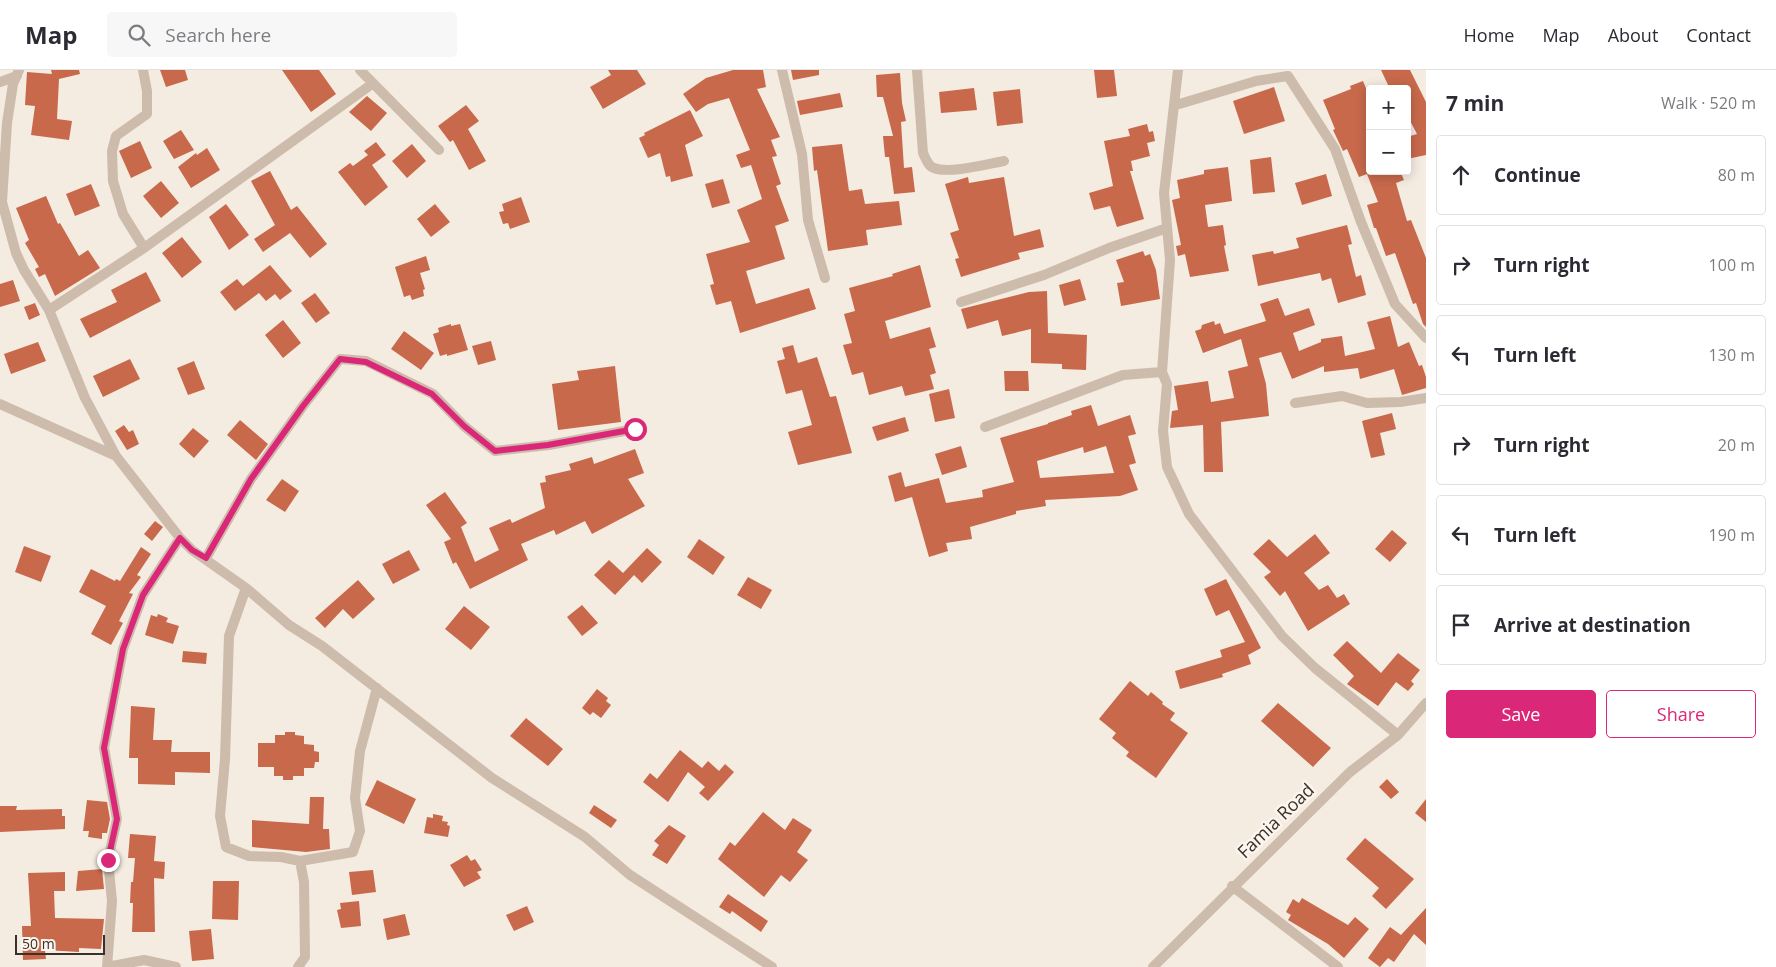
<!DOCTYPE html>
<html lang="en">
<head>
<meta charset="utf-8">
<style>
	:root { --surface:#fff; --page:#f7f7f7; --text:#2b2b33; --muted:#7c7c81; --line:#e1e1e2; --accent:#db2777 }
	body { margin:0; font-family:"Open Sans",sans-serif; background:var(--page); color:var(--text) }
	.controls { position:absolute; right:15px; top:15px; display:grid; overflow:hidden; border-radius:5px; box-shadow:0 2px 12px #0003 }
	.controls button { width:45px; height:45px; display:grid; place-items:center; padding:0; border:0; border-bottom:1px solid var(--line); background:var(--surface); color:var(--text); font:25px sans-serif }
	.scale { position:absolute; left:15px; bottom:12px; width:90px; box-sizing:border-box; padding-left:5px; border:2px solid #3b302b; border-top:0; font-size:14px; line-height:18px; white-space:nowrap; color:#3b302b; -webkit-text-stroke:4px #fbf5ee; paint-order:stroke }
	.stop { position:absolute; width:15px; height:15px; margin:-11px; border:4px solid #db2777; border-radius:50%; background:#fff }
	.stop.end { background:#db2777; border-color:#fff; box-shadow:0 1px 5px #0008 }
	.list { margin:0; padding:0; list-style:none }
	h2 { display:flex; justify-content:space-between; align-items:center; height:65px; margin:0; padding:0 20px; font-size:21px }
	h2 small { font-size:16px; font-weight:400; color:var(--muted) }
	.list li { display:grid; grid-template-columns:32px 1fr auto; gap:15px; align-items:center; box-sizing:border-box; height:80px; margin:0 10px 10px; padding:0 10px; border:1px solid var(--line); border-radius:5px }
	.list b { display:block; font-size:19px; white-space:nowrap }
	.list em { font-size:16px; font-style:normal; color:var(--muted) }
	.actions { display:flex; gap:10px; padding:15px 20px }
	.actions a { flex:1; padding:11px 0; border:1px solid var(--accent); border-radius:5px; text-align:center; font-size:18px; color:var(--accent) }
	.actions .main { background:var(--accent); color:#fff }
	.icon { flex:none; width:28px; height:28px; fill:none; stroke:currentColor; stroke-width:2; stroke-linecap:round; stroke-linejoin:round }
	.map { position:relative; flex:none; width:1426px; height:897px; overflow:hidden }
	header { display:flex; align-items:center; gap:30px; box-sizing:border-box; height:70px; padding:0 25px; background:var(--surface); border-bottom:1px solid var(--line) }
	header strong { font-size:24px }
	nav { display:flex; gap:28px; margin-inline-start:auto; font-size:18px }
	.search { width:350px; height:45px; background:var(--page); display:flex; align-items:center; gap:12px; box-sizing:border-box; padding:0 18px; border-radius:5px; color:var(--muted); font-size:19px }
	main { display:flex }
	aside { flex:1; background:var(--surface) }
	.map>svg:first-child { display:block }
	.building { fill:#c8694b; fill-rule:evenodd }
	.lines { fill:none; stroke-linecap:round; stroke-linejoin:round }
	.street { stroke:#cdbbac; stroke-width:10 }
	.route { stroke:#db2777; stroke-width:6 }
	.labels { text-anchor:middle; stroke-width:5; stroke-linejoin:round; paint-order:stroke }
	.street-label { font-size:18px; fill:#3b302b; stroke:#fbf5ee }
</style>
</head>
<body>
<header>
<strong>Map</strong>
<div class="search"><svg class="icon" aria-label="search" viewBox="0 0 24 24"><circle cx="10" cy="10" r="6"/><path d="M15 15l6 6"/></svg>Search here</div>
<nav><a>Home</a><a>Map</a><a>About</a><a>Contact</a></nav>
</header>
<main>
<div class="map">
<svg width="1426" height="897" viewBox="0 0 1426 897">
	<rect width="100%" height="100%" fill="#f4ebe1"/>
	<path class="building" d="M51,0H79L80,4L59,9L57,49L72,51L69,70L31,65L35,36L25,35L27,2L52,4Z
		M160,0H185L188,10L166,17Z
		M282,0H319L336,24L311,42Z
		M608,0H637L646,14L603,39L590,17L611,5Z
		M733,0H763L766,17L757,19L780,67L771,70L777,86L772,87L781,114L776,116L789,151L775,156L785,189L746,201L756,234L809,218L816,239L740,263L731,231L716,235L710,215L714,214L706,184L750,172L737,140L762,129L751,95L741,98L736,85L750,80L729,28L708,34L696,42L683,24L706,8Z
		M791,0H819V5L793,10Z
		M1094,0H1114L1117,26L1097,28Z
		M1381,0H1410L1426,32V85L1407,89V67L1417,64L1407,45V19H1390Z
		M900,3L902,33L906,51L901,52L904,98L912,97L915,122L894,124L889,87H885L883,66H893L883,27H877L876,5Z
		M1363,11L1370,28V101H1400L1404,110L1396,113L1407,151L1411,150L1426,188V257L1423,254L1416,233L1413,234L1395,183L1386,186L1376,158H1374L1367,135L1378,132L1367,104L1359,107L1347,79L1343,81L1333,60L1335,59L1323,30L1351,19L1350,16Z
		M1274,17L1285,51L1244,64L1233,31Z
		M974,18L977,40L941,43L939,22Z
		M1020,19L1023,53L997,56L993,22Z
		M840,23L843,37L800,45L797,31Z
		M367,26L387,43L371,61L349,42Z
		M466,35L479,51L468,59L486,91L469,100L453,70L450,72L438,56Z
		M690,40L703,66L685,75L693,106L671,112L670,106L666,107L660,83L648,88L639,68L645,65L644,63Z
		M1147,54L1149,62L1153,61L1155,71L1147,73L1150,86L1131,91L1133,101H1130L1144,149L1117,157L1110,136L1094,140L1089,123L1113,116L1104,71L1130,66L1128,59Z
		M181,60L194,80L174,89L163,71Z
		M140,71L152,98L131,108L119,81Z
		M376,72L386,85L372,95L388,117L365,136L338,102L350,93L353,96L368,85L364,81Z
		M412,74L426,91L407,108L392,91Z
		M842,74L849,121L862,119L865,134L899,131L902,155L866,160L868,175L828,181L817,100L814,101L812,77Z
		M207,78L220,100L191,118L178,97L196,83L197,85Z
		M1271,87L1275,122L1253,124L1250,90Z
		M1228,97L1232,131L1205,135L1208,157L1223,155L1226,175L1224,176L1229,201L1190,207L1185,184L1178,186L1176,176L1181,175L1172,130L1180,128L1177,110L1204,104V100Z
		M270,101L291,140L297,136L327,174L310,188L290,163L263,182L254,169L275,155L251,111Z
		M1326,104L1332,126L1302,135L1295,113Z
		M968,107L969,113L1004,107L1014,166L1040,159L1044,177L1018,183L1020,189L961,207L955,189L959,188L950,163L959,160L945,114Z
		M723,109L730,133L712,138L705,114Z
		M161,111L179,133L161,148L143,126Z
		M91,114L100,136L75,146L66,124Z
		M46,126L58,154L60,153L79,186L88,180L100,198L55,226L45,204L39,207L35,199L39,197L25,173L29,170L16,138Z
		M521,127L530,152L510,159L508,153L503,154L499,142L504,141L502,134Z
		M226,134L249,165L229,180L209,147Z
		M435,134L450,152L431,167L417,149Z
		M1347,155L1352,174L1348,175L1356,207L1361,205L1366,225L1338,233L1331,208L1322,211L1320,203L1258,216L1252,185L1273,181L1274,184L1299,178L1296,168Z
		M182,167L202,192L182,208L162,183Z
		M1143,181L1145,186L1150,184L1156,200L1160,229L1121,236L1117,213L1124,212L1116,190Z
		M426,186L430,200L420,203L425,219L423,220L424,226L412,230L410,225L404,227L395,197Z
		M270,195L292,221L280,230L275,224L266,231L259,223L235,241L220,222L237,209L243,216Z
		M920,195L931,237L885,251L890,269L930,257L936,277L929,279L936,303L930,305L934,319L905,326L902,316L869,325L863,302L852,305L843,275L852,273L844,244L855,241L849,218L893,206L892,204Z
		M146,202L161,231L90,268L80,249L117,232L111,220Z
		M1080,209L1086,230L1064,236L1059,215Z
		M13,210L20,231L0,237V214Z
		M1047,221L1048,263L1087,265L1086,300L1062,299V294L1031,293V259L1002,266L998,250L967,259L961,239L1029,222Z
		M315,223L330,243L316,253L301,233Z
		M1278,228L1285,246L1309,238L1315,255L1293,263L1299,281L1321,272V269L1342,266L1345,286L1375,279L1367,252L1390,246L1398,277L1409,272L1419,296L1422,295L1426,307V318L1402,325L1394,299L1360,309L1358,298L1324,302V296L1292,309L1281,282L1259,288L1266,314L1269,346L1221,352L1223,402H1204L1203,355L1170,358L1172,341L1178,340L1174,316L1208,311L1211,332L1234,328L1228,301L1248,296L1241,269L1203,283L1195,261L1201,259L1202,255L1214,251L1215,255L1220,253L1224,264L1266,251L1260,234Z
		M35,233L40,245L29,250L24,237Z
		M283,250L301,273L283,288L265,265Z
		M451,254V256L460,254L468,280L447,286V284L440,286L433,264L439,262L438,258Z
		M404,261L434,283L421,300L391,279Z
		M491,271L496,290L478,295L472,276Z
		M38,272L46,291L11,304L4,284Z
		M793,275L798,293L817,287L830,327L836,326L852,383L798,395L788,362L812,355L802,320L786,324L777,291L785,289L782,278Z
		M130,289L140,309L103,327L93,306Z
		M194,291L205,319L188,325L177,298Z
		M615,296L621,352L558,360L552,314L579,310L577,301Z
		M1004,301H1028L1029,321H1005Z
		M949,319L955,348L935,352L929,324Z
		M1091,335L1098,356L1130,345L1136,364L1128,366L1136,393L1129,395L1138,420L1120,426L1045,430L1046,436L1016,441V444L970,457L972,469L946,473L948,481L929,487L912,427L895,432L888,406L901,402L905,417L939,408L946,433L983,427L982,420L1014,412L1000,368L1048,354V353L1072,345L1071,341ZM1106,376L1114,403L1040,408L1037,391L1083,377L1084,383Z
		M1392,343L1396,359L1380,363L1385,385L1371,388L1362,351Z
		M905,347L909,361L877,371L872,357Z
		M240,350L268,374L256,390L227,365Z
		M124,355L129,362L133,360L139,374L127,380L115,361Z
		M193,358L209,371L194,388L179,374Z
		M961,376L967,397L942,405L935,384Z
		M635,379L644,403L628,409L645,436L592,464L585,451L556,465L554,460L521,474L528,490L470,519L456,492L453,494L444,472L451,469L426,435L445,422L467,453L461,457L475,492L499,480L489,458L510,449L512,453L545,438L540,413L546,412L545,406L571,400L569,394L592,387L594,394Z
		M282,409L299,421L285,442L266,430Z
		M155,451L163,457L152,471L144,464Z
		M1392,460L1407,473L1390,492L1375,479Z
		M1315,464L1330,483L1304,503L1319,520L1328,515L1337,528L1344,524L1350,534L1308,561L1285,521L1280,526L1264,507L1271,502L1253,484L1269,469L1287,487Z
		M699,469L725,487L713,505L687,487Z
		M24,476L51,486L41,512L15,502Z
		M141,477L151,484L137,505L141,507L129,523L133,524L119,551L123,553L111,575L91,564L106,536L79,522L91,499L115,511L116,509L120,511Z
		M647,478L662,492L642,513L634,505L615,525L594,505L609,490L623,503Z
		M409,480L420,500L393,514L382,494Z
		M748,507L772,520L761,539L737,525Z
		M1226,509L1261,578L1248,585L1251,594L1222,604L1223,607L1180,619L1175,601L1222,587L1220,580L1245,572L1229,540L1216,546L1204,519Z
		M358,510L375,529L353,549L343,539L325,558L315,548Z
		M582,535L598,553L582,566L567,547Z
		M464,536L490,557L471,580L445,559Z
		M158,544L168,548L166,552L179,556L173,574L145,565L151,545L157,547Z
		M1347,571L1381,603L1398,583L1420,600L1411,611L1414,614L1408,621L1396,612L1378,636L1347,614L1354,606L1333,585Z
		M183,581L207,583L206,594L182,592Z
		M1130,611L1148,626L1151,622L1163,632L1162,634L1175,643L1170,650L1188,663L1156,708L1126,686L1129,682L1112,668L1116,663L1099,649Z
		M597,619L608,628L606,631L611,635L601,648L593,642L590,645L582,638Z
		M1278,633L1331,678L1313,697L1261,651Z
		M131,636L155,638L153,670H172L171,682H210V703L175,702V715L138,714V688H129Z
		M526,648L563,679L548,696L510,666Z
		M285,662H295V665L304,666V674L314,675V681L319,682V692H315L314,698H304V706H293V710H283V706H274V697H258V673H275V665H285Z
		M680,680L702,698L708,691L719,701L725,694L734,702L708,731L699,723L705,717L688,702L668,732L643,712L650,703L657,709Z
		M1387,709L1399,722L1391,729L1379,717Z
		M377,710L416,729L404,754L365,735Z
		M310,727H324L323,759H329L330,779L306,782L252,777V750L309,754Z
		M1426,729V752L1415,743Z
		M87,730L107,732L110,749L107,763H102V769L88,767L89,761H83Z
		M594,735L617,750L611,758L589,743Z
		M0,736H17L16,740L62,739V746H65V759L0,762Z
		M763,742L785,760L793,748L812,760L797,782L808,790L790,812L781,805L764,827L718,789L730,772L735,776Z
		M433,744L443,746L442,751L448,752L447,755L450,756L448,767L424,763L427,747L433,748Z
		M669,755L686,766L667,794L652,785L659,775L654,771Z
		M130,764L156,766L154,791L165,792L164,809L154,808L155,862H132L133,833H130L131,812H133L135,788H128Z
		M1365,768L1414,809L1386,839L1372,826L1379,818L1346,789Z
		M467,785L471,791L475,789L482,800L477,802L481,808L464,817L450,795Z
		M102,799L104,819L76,821L78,801Z
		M373,800L376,822L352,825L349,802Z
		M65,802V821H54L55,848L104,849L101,879L79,878V882L45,880L46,889L23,890L22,856H31L28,803Z
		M213,811H239L238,850L212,849Z
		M728,824L768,851L761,862L732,841L730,844L719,837Z
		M1302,828L1348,855L1355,847L1369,859L1344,888L1328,874L1288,850L1291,845L1286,842L1293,829L1299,833Z
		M359,831L361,856L341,858L337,840L341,839L340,833Z
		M527,836L534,852L514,861L506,845Z
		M1426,838V875L1414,864L1394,892L1388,888L1380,897L1368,888L1390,857L1401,865Z
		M405,844L410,865L387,870L383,849Z
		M211,859L214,889L192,891L189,861Z"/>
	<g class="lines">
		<path class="street" d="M19,0L13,14L7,53L2,132L16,183L24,200L49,240L85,328L116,386L180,468L192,480L246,518L289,555L322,576L492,708L585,767L630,805L772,897
			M143,0L147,21V44L116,66L112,81L113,111L123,144L144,178
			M360,0L439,80
			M782,0L802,84L808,150L825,208
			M917,0L923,83C926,89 928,96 934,98C950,104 987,94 1004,91
			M1178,0L1164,123L1170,190L1162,302L1167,314L1163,361L1167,397L1189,444L1282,566L1315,598L1398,665
			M0,12L17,6
			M1176,35L1256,11L1288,6L1335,79L1361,152L1395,234L1426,268
			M961,232L1044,205L1109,178L1167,158
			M49,240L144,178L372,14
			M1295,333L1342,326L1367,333L1400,332L1426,328
			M0,334L116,386
			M985,357L1123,305L1162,302
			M206,488L251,409L303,336L340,289L366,291L433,324L464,356L495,381L549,375L635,359
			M246,518L229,566L225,689L220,746L226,777L249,786L281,787L300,791L304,812L305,887L298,897
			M300,791L353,782L360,761L355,728L360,681L377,618
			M1232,816L1338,897
			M107,897L112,831L108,790L117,749L104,678L123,579L143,525L180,468
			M107,897L144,890L176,897
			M1153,897L1350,702L1398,665L1426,633"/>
	</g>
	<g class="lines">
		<path class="route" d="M108,790L117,749L104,678L123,579L143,525L180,468L192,480L206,488L251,409L303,336L340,289L366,292L432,324L464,356L495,381L548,375L635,359"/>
	</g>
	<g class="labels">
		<g class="street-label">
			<text transform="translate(1276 751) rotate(-44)" y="6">Famia Road</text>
		</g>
	</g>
</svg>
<div class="controls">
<button>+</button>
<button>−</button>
</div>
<div class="scale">50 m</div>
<div class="stop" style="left:635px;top:359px"></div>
<div class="stop end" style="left:108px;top:790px"></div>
</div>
<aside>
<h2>7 min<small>Walk · 520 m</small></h2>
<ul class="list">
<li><svg class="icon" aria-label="ahead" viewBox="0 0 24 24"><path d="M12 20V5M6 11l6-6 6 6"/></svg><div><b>Continue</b></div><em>80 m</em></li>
<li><svg class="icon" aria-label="right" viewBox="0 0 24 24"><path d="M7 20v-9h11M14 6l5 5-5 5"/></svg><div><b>Turn right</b></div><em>100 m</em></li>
<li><svg class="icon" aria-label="left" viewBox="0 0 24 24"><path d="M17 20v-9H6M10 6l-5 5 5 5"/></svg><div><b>Turn left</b></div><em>130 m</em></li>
<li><svg class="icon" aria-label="right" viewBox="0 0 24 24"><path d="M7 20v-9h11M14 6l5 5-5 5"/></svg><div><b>Turn right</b></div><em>20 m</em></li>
<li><svg class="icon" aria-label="left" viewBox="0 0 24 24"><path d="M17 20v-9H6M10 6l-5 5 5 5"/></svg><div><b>Turn left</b></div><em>190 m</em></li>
<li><svg class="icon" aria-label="arrive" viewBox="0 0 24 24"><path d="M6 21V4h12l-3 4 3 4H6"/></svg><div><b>Arrive at destination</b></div></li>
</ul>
<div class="actions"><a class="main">Save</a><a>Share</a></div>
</aside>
</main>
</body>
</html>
